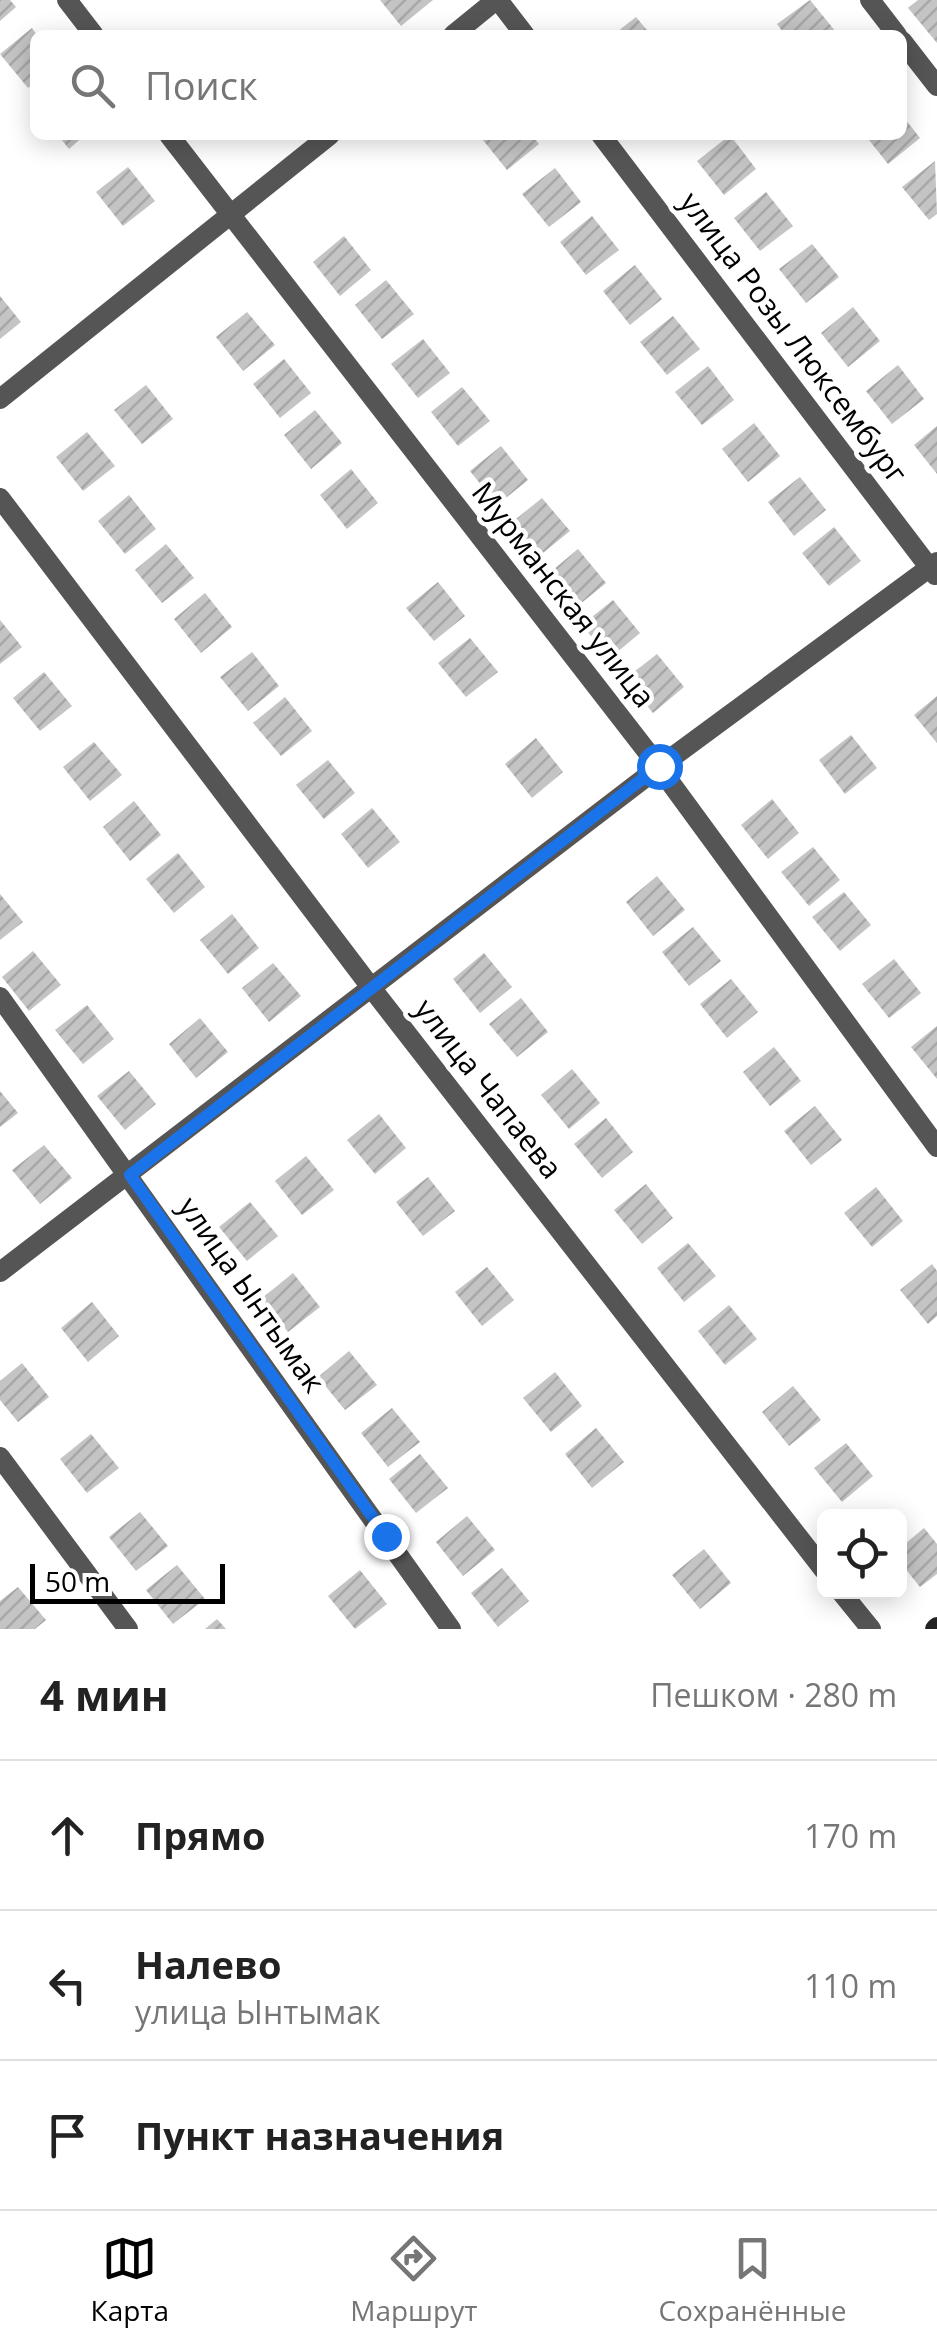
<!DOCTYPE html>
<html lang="ru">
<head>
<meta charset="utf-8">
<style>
	:root { --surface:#fff; --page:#f6f6f6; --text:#222; --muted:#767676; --line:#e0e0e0; --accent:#000 }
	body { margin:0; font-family:"Open Sans",sans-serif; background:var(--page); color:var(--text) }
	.controls { position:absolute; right:30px; bottom:30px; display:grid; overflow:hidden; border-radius:15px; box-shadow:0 5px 25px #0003 }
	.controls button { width:90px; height:90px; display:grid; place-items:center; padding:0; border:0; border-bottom:2px solid var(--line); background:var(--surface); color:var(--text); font:50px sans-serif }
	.scale { position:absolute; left:30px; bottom:25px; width:195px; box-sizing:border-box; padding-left:10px; border:5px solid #000; border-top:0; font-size:28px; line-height:35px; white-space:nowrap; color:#000; -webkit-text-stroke:8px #fff; paint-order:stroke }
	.stop { position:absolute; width:30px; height:30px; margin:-22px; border:8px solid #1a73e8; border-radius:50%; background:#fff }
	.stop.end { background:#1a73e8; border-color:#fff; box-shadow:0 2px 10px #0008 }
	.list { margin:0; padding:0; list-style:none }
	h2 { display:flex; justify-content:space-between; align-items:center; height:130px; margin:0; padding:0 40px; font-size:42px }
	h2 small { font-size:32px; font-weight:400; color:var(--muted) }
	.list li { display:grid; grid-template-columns:65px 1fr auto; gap:30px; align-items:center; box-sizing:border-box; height:150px; padding:0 40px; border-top:2px solid var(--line) }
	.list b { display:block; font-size:38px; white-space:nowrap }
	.list p { margin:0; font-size:32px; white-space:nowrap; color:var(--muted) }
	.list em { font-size:32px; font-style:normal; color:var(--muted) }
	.icon { flex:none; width:55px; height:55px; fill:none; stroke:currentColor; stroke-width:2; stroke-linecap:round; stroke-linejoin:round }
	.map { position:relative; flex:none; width:937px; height:1629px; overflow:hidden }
	.search { position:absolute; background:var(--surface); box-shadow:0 5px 25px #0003; left:30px; right:30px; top:30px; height:110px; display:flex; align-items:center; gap:25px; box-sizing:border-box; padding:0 35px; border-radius:15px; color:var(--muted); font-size:38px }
	.sheet { height:580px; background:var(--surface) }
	nav { display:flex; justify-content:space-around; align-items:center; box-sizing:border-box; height:140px; border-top:2px solid var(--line); background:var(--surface); font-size:28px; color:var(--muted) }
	nav a { display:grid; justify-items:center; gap:5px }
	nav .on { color:var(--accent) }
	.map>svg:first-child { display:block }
	.building { fill:url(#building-hatch) }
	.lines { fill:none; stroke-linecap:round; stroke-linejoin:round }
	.street { stroke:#555; stroke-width:20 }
	.secondary { stroke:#222; stroke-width:20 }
	.route { stroke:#1a73e8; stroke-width:12 }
	.labels { text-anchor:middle; stroke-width:9; stroke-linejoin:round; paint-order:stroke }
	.street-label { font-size:30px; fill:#000; stroke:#fff }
</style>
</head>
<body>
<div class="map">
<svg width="937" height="1629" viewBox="0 0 937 1629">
	<defs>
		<pattern id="building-hatch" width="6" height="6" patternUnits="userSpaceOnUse" patternTransform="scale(2.5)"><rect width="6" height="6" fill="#c4c4c4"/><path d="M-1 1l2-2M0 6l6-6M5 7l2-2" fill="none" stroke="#a7a7a7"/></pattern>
	</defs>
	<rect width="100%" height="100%" fill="#fff"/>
	<path class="building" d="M0,0H10L16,7L0,21Z
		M380,0H433L401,26Z
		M810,0L836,32L785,35L777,24Z
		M918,0H937V43L908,8Z
		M636,17L651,35H613Z
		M32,28L37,35L35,82L28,88L0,54Z
		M902,115L920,138L888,164L865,135H902Z
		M58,135H85L69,149Z
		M479,135H532L539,144L507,170Z
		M730,135L756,169L724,195L697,161Z
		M935,161L937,214L929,220L902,187Z
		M128,167L155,201L123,226L96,192Z
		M555,168L581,202L549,227L522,194Z
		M766,192L793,226L760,251L734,218Z
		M592,216L619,250L586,275L560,242Z
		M344,236L371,270L340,296L313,262Z
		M812,244L839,277L806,303L779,269Z
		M635,265L662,299L630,325L603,291Z
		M386,280L414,314L382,339L355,305Z
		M0,296L21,322L0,339Z
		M853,307L880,341L848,367L821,333Z
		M247,312L275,345L243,371L216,337Z
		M673,316L700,349L667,375L640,342Z
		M423,339L450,373L418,398L391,364Z
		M284,359L311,393L280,418L253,384Z
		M898,365L924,399L892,424L866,391Z
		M708,366L734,400L702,425L675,392Z
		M146,385L173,419L142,444L114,410Z
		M462,387L490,421L458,446L431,412Z
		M315,410L342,443L311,469L284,435Z
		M754,423L780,456L748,482L722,449Z
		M937,426V474L914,445Z
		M87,432L115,466L83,491L56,457Z
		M501,446L528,480L497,505L470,471Z
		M351,469L378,503L347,529L320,495Z
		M800,477L826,510L794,536L768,502Z
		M129,495L156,529L125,554L98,521Z
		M542,498L570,531L538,557L511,523Z
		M834,527L861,561L829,586L802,553Z
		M166,544L194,578L162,603L135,570Z
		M578,549L606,583L574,609L547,575Z
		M438,582L465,616L434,641L406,608Z
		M205,593L232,627L201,653L174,619Z
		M613,600L640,633L609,659L582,625Z
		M0,620L22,647L0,664Z
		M470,638L498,672L466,697L438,663Z
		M252,652L279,686L248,711L220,677Z
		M657,654L684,687L653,713L625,679Z
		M44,672L72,706L40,731L13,698Z
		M937,696V743L914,715Z
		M285,697L312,731L281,756L253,723Z
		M851,735L877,768L845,794L819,760Z
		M536,738L563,772L532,798L505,764Z
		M94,742L122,775L90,801L63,767Z
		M328,760L355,793L324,819L296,785Z
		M772,799L799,833L768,859L741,825Z
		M134,801L161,835L130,861L103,827Z
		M372,808L400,842L368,868L341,834Z
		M813,847L840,880L809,906L781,872Z
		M178,853L205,887L174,913L146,879Z
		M657,876L685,910L653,936L626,902Z
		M844,892L871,925L840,951L812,917Z
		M0,894L23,922L0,940Z
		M232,914L259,948L228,974L200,940Z
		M693,927L721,961L689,986L662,952Z
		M33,951L61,985L29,1011L2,977Z
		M484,953L512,987L480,1013L453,979Z
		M894,959L921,993L889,1018L862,984Z
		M273,963L301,996L269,1022L242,988Z
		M731,979L758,1012L727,1038L700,1004Z
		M521,998L548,1032L517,1057L489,1024Z
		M87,1005L114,1039L83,1064L55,1030Z
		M200,1018L228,1052L196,1078L169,1044Z
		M937,1026V1079L911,1047Z
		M774,1047L801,1081L770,1106L743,1072Z
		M572,1069L600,1103L569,1129L541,1095Z
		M129,1071L156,1104L125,1130L97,1096Z
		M0,1091L18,1113L0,1127Z
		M815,1106L842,1140L811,1165L784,1131Z
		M379,1114L406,1148L375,1174L347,1140Z
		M606,1118L633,1152L602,1178L574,1144Z
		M44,1145L72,1178L40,1204L12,1170Z
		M306,1156L334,1190L302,1215L275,1181Z
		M428,1177L455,1211L423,1236L396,1202Z
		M646,1184L673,1218L642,1244L614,1210Z
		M876,1187L903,1221L872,1247L844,1213Z
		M250,1202L278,1236L247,1261L219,1227Z
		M688,1243L716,1276L684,1302L657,1268Z
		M932,1264L937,1271V1316L928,1324L900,1290Z
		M487,1267L514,1300L482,1326L455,1292Z
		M293,1273L320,1307L288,1332L261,1299Z
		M92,1302L119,1336L88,1362L61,1328Z
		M729,1305L757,1339L725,1365L698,1331Z
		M349,1351L377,1385L345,1410L318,1377Z
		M22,1363L49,1397L18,1422L0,1400V1381Z
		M555,1372L582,1406L551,1432L523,1398Z
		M793,1386L821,1420L789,1446L762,1412Z
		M392,1408L420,1442L388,1467L361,1433Z
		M596,1428L624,1462L592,1488L565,1454Z
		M91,1434L119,1468L87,1493L60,1459Z
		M846,1443L873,1476L842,1502L814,1468Z
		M420,1454L448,1488L416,1513L389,1479Z
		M140,1512L168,1546L136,1571L109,1537Z
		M467,1516L495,1550L463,1576L436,1542Z
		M924,1528L937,1544V1574L920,1587L900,1562V1548Z
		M704,1549L731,1583L700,1609L672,1575Z
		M177,1565L205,1599L173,1624L146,1590Z
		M502,1568L529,1601L498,1627L471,1593Z
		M360,1570L387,1604L355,1629L328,1596Z
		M18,1587L46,1620L35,1629H0V1601Z
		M217,1619L226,1629H205Z"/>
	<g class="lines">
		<path class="street" d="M67,0L94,35
			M498,0L525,35
			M870,0L897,35
			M453,35L496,0
			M902,41L937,86
			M169,135L659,767L937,1147
			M601,135L935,575
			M0,399L330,135
			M0,498L373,990L824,1570
			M0,997L451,1629
			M0,1272L659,767L937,562
			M0,1457L128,1629
			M841,1592L871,1629"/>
		<path class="secondary" d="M935,1629L937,1627"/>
	</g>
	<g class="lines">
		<path class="route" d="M386,1536L130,1175L659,766"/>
	</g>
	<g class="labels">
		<g class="street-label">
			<text transform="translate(793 338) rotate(53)" y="10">улица Розы Люксембург</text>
			<text transform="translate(563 595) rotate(52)" y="10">Мурманская улица</text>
			<text transform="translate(488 1089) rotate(52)" y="10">улица Чапаева</text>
			<text transform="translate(251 1295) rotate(55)" y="10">улица Ынтымак</text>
		</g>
	</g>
</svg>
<div class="controls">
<button><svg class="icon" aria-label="locate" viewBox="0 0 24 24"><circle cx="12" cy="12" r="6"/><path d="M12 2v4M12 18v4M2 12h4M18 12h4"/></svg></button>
</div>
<div class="scale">50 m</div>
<div class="stop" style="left:659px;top:766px"></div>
<div class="stop end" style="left:386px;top:1536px"></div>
<div class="search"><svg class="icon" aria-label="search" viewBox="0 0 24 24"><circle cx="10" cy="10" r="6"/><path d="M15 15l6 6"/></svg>Поиск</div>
</div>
<section class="sheet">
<h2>4 мин<small>Пешком · 280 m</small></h2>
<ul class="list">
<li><svg class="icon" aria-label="ahead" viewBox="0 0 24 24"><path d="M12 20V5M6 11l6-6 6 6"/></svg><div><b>Прямо</b></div><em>170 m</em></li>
<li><svg class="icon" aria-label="left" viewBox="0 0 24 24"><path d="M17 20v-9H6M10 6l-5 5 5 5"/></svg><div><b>Налево</b><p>улица Ынтымак</p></div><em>110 m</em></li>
<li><svg class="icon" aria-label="arrive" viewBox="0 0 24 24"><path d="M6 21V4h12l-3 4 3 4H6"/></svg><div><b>Пункт назначения</b></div></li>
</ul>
</section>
<nav>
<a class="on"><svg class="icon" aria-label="map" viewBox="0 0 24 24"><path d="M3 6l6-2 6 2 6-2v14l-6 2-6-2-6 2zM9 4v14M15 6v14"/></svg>Карта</a>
<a><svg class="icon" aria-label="directions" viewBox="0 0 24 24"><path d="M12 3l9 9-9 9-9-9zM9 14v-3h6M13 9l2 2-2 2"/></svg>Маршрут</a>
<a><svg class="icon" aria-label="saved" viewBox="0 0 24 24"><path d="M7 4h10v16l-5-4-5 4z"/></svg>Сохранённые</a>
</nav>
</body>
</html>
